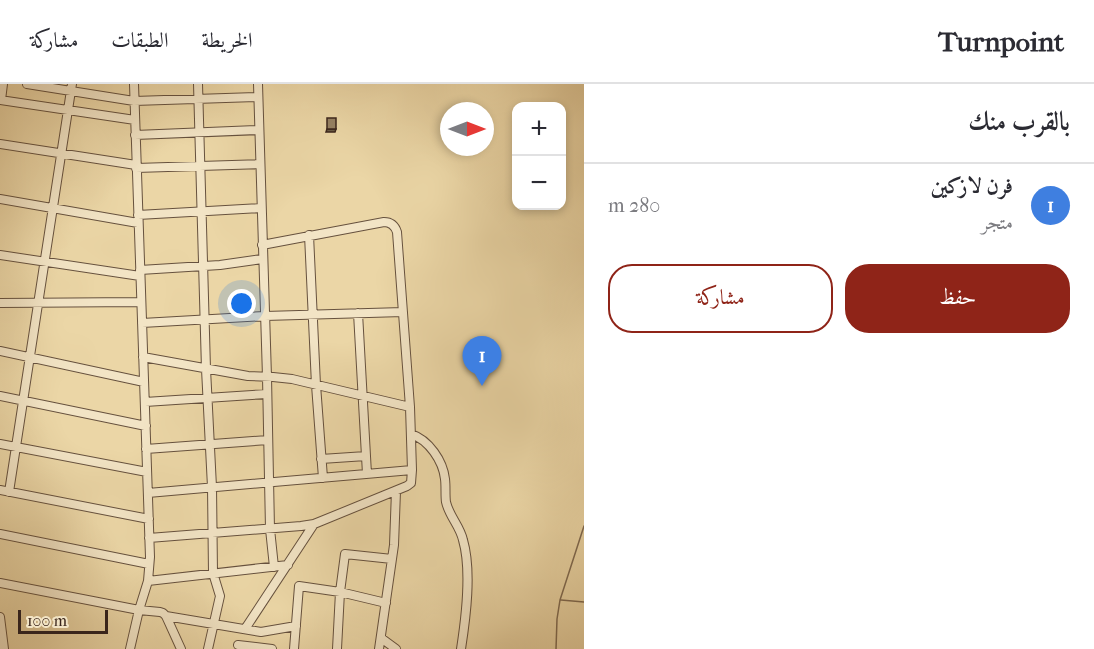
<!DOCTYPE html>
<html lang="ar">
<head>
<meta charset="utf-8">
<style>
	:root { --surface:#fff; --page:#f2f2f3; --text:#2b2b33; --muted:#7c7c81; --line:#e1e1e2; --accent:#8f2418 }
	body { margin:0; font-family:"IM FELL French Canon",Amiri,serif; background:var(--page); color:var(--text); direction:rtl }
	.controls { position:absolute; right:18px; top:18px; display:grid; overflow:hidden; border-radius:12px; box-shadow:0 3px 9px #0003 }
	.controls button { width:54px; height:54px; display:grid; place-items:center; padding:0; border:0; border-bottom:2px solid var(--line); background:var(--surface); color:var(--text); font:30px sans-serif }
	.compass { position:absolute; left:440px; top:18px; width:54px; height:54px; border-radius:50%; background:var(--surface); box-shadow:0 3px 9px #0003; rotate:90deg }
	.scale { position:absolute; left:18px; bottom:15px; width:90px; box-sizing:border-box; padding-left:6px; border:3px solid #3a251b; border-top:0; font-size:16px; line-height:21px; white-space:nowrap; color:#3a251b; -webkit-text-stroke:4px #f2e4c5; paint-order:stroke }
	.you { position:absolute; left:242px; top:220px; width:21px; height:21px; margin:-15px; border:4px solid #fff; border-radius:50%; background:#1a73e8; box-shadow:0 0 0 9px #1a73e833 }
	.badge { display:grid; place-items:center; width:39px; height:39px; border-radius:50%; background:var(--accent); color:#fff; font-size:20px; font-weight:700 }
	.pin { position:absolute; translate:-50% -50px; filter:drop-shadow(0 2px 3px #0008) }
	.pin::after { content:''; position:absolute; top:32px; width:21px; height:18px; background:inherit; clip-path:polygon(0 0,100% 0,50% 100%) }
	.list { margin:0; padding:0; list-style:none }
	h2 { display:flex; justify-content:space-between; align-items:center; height:78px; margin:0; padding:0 24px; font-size:26px }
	h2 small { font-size:20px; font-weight:400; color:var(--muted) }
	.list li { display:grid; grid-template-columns:39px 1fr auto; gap:18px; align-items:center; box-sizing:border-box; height:84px; padding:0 24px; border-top:2px solid var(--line) }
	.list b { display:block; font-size:22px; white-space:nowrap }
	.list p { margin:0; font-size:20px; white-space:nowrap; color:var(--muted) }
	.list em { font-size:20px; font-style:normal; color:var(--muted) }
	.actions { display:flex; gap:12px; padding:18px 24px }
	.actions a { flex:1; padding:14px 0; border:2px solid var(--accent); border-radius:24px; text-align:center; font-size:21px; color:var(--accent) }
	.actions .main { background:var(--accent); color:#fff }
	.map { position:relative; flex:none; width:584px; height:565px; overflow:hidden; direction:ltr }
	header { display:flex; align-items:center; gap:36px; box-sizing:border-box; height:84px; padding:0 30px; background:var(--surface); border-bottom:2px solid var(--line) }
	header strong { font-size:28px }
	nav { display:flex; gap:33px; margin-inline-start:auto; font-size:21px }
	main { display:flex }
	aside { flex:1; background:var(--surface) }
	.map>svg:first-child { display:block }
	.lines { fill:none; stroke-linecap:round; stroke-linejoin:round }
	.stream { stroke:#806b52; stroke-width:1.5 }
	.minor-casing { stroke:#66513e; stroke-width:10 }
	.minor { stroke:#f2e4c5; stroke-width:8 }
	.shaded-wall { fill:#695a45; stroke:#3a251b; stroke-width:1.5 }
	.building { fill:#968163; stroke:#3a251b; stroke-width:1.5 }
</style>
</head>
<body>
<header>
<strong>Turnpoint</strong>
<nav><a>الخريطة</a><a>الطبقات</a><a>مشاركة</a></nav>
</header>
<main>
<aside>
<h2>بالقرب منك<small></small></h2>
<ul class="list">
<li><span class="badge" style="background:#3f7fe0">1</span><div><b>فرن لازكين</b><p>متجر</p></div><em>280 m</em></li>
</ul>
<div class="actions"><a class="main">حفظ</a><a>مشاركة</a></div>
</aside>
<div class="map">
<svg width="584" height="565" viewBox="0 0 584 565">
	<rect width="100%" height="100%" fill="#ebd6a6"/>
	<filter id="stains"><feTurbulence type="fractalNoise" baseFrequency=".00333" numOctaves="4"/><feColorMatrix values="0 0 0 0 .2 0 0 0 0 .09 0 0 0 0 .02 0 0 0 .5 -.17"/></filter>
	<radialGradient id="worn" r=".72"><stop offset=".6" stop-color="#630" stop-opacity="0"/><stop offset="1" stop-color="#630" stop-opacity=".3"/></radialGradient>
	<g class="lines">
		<path class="stream" d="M561,516L584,518
			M556,565L557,535L560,516L584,442"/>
		<defs>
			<path id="minor" d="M27,0L134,17L258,13
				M198,0L206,285L212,403L213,489L220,512L208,565
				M258,0L267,293L270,445L274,483
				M0,16L135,36
				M1,16L3,0
				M135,51L259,46
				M0,60L136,81
				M136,84L260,80
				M0,115L138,139
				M138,131L261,124
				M309,151L316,301L323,394
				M0,171L140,192
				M140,186L220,181L262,175
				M0,219L141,218
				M358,229L367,390
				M142,239L265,232L403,228
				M0,267L144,298
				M143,273L248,292L273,293L292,295L410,323
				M0,312L146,342
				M145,318L267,310
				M411,350C429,356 443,377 445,395C446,403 445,411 446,418C449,432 460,442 463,456C472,487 466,533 461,565
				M0,360L147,388
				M146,365L268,356
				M321,375L366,372
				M0,406L149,435
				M9,408L72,0
				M148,409L412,386
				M0,450L149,480
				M149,454L301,442L314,440L407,402L411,399L412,386L410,323L397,148C395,142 391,138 384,138L262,161
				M148,497L288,481
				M0,499L139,526L160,528L163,529L166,532L181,565
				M166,532L261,548L296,542
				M0,533L4,565
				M245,545L314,440
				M381,554L396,565
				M238,561L272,565
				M130,565L139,526L148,497L150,473L134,0
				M294,565L299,502L340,508L386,519
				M337,565L340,508L345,470L392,475
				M379,565L394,461L396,407"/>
		</defs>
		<use href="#minor" class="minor-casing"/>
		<use href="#minor" class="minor"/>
	</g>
	<path class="shaded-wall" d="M327,45H336L335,48H326Z"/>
	<path class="building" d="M327,34H336V45H327Z"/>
	<rect width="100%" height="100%" filter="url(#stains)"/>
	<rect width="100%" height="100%" fill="url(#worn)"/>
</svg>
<div class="controls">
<button>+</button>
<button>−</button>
</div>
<svg class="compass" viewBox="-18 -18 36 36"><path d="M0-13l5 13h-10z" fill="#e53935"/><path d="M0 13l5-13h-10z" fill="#7c7c81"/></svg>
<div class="scale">100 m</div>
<div class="you"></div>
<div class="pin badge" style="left:482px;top:302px;background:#3f7fe0">1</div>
</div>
</main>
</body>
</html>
